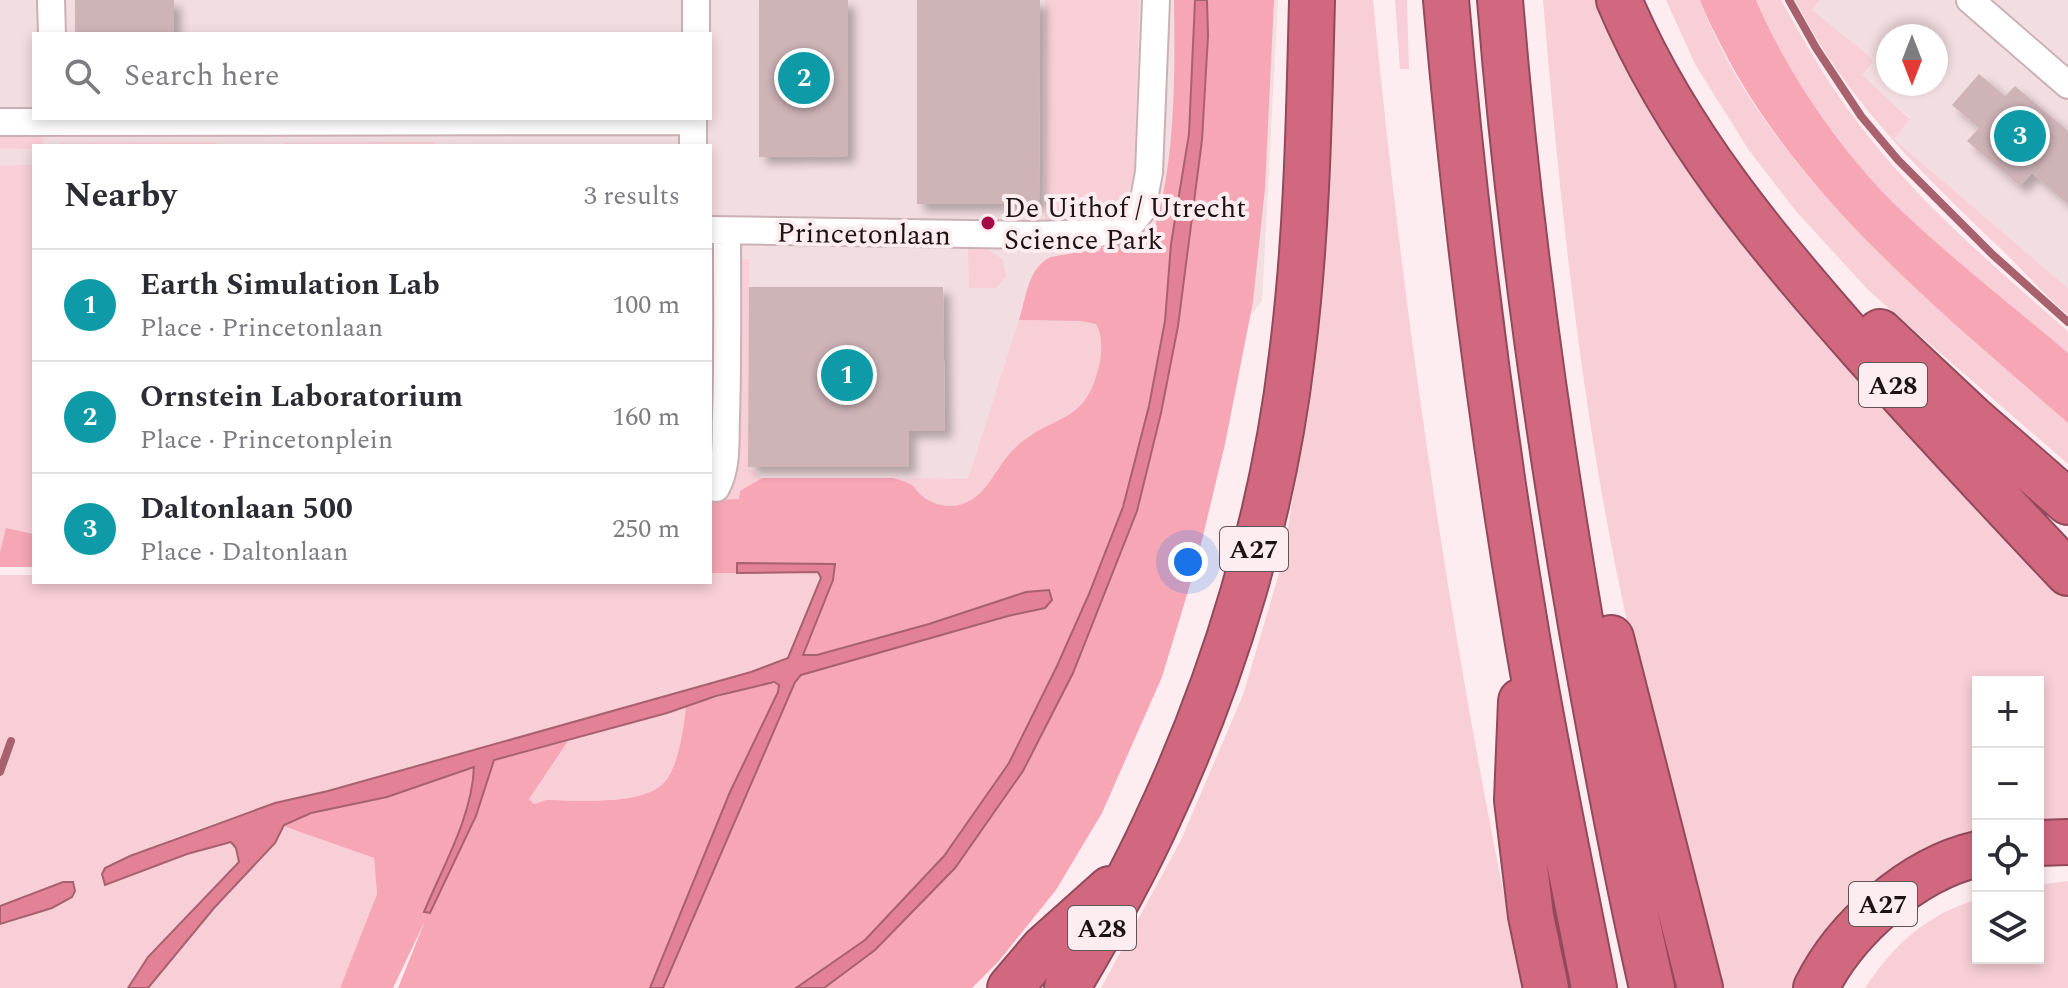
<!DOCTYPE html>
<html lang="en">
<head>
<meta charset="utf-8">
<style>
	:root { --surface:#fff; --page:#f7f7f7; --text:#2b2b33; --muted:#7c7c81; --line:#e1e1e2; --accent:#db2777 }
	body { margin:0; font-family:Spectral,serif; background:var(--page); color:var(--text) }
	.controls { position:absolute; right:24px; bottom:24px; display:grid; overflow:hidden; border-radius:0px; box-shadow:0 4px 12px #0003 }
	.controls button { width:72px; height:72px; display:grid; place-items:center; padding:0; border:0; border-bottom:2px solid var(--line); background:var(--surface); color:var(--text); font:40px sans-serif }
	.compass { position:absolute; left:1876px; top:24px; width:72px; height:72px; border-radius:50%; background:var(--surface); box-shadow:0 4px 12px #0003; rotate:180deg }
	.you { position:absolute; left:1188px; top:562px; width:28px; height:28px; margin:-20px; border:6px solid #fff; border-radius:50%; background:#1a73e8; box-shadow:0 0 0 12px #1a73e833 }
	.badge { display:grid; place-items:center; width:52px; height:52px; border-radius:50%; background:var(--accent); color:#fff; font-size:26px; font-weight:700 }
	.pin { position:absolute; translate:-50% -50%; border:4px solid #fff; box-shadow:0 2px 8px #0006 }
	.list { margin:0; padding:0; list-style:none }
	h2 { display:flex; justify-content:space-between; align-items:center; height:104px; margin:0; padding:0 32px; font-size:34px }
	h2 small { font-size:26px; font-weight:400; color:var(--muted) }
	.list li { display:grid; grid-template-columns:52px 1fr auto; gap:24px; align-items:center; box-sizing:border-box; height:112px; padding:0 32px; border-top:2px solid var(--line) }
	.list b { display:block; font-size:30px; white-space:nowrap }
	.list p { margin:0; font-size:26px; white-space:nowrap; color:var(--muted) }
	.list em { font-size:26px; font-style:normal; color:var(--muted) }
	.icon { flex:none; width:44px; height:44px; fill:none; stroke:currentColor; stroke-width:2; stroke-linecap:round; stroke-linejoin:round }
	.map { position:relative; flex:none; width:2068px; height:988px; overflow:hidden }
	.search { position:absolute; background:var(--surface); box-shadow:0 4px 12px #0003; left:32px; top:32px; width:680px; height:88px; display:flex; align-items:center; gap:20px; box-sizing:border-box; padding:0 28px; border-radius:0px; color:var(--muted); font-size:30px }
	.panel { position:absolute; background:var(--surface); box-shadow:0 4px 12px #0003; left:32px; top:144px; width:680px; height:440px; border-radius:0px }
	.map>svg:first-child { display:block }
	.built { fill:#f2dde0; fill-rule:evenodd }
	.green { fill:#f8cfd6 }
	.forest { fill:#f6a6b5 }
	.water { fill:#e38296; stroke:#a7616f; stroke-width:2 }
	.lines { fill:none; stroke-linecap:round; stroke-linejoin:round }
	.stream { stroke:#a7616f; stroke-width:8 }
	.building { fill:#ceb3b7; filter:url(#shadow) }
	.street-casing { stroke:#cbb1b5; stroke-width:30 }
	.highway-casing { stroke:#924a5b; stroke-width:48 }
	.street { stroke:#fff; stroke-width:26 }
	.highway { stroke:#d26880; stroke-width:44 }
	.poi-dot { fill:#a30a46; stroke:#feedf0; stroke-width:3 }
	.labels { text-anchor:middle; stroke-width:8; stroke-linejoin:round; paint-order:stroke }
	.shield { fill:#feedf0; stroke:#605457; stroke-width:2 }
	.shield-label { font-size:26px; font-weight:bold; fill:#1c1315 }
	.poi-label { font-size:28px; fill:#1c1315; stroke:#feedf0; text-anchor:start }
	.street-label { font-size:28px; fill:#1c1315; stroke:#feedf0 }
</style>
</head>
<body>
<div class="map">
<svg width="2068" height="988" viewBox="0 0 2068 988">
	<defs>
		<filter id="shadow"><feDropShadow dx="7" dy="7" stdDeviation="4" flood-color="#0004"/></filter>
	</defs>
	<rect width="100%" height="100%" fill="#feedf0"/>
	<path class="built" d="M0,0H1278L1262,301L1068,545L710,552V146H34V566H0ZM34,34H710V118H34Z
		M1820,0H2068V288L1894,139L1910,118L1861,75L1812,10ZM1888,36H1936V84H1888Z"/>
	<path class="green" d="M1045,0H1139L1134,173L1122,215L1108,221H1045Z
		M1334,0H1373C1405,332 1454,661 1523,988H1101L1181,840L1243,695L1283,560L1306,414L1322,269L1328,194Z
		M1395,0H1407L1409,69H1400Z
		M1543,0H1600L1915,434L2068,598V833L2038,834V682H1978V845L1807,988H1722C1692,875 1659,762 1633,648C1584,435 1561,217 1543,0Z
		M1666,0H1700C1760,165 1938,310 2068,423V464L1869,291L1795,210L1748,149L1695,64Z
		M1756,0H1781C1803,39 1825,78 1852,115C1912,197 1991,264 2068,331V353C2014,307 1957,263 1905,214C1845,158 1788,76 1756,0Z
		M1795,0H1820L1812,10L1869,56L1873,62L1862,75L1910,119L1894,139L2068,288V315C2044,295 2024,271 2002,250C1923,175 1845,99 1795,0Z
		M0,134H36L43,138L44,145L34,146V149H0Z
		M216,142V146H60V143Z
		M435,142V146H285V143Z
		M0,165H34V534L7,528L0,552Z
		M968,246H979L980,249H988L1003,260L1006,277L996,288H969Z
		M740,259H749L748,467L762,478L740,491L739,499H725C727,487 736,481 738,469Z
		M1019,320L1081,321L1096,324C1102,335 1102,349 1100,361C1098,368 1097,377 1095,385C1083,419 1034,428 1010,454C993,471 986,500 959,505C945,508 928,503 919,493C914,488 916,487 910,484C905,481 898,480 893,478L968,479Z
		M818,572L821,578L788,658L751,672L328,791C255,808 173,835 106,868L187,854L232,841L236,848L239,862L148,957L128,988H0V924L52,907L72,897L63,882L0,906V575H34V582H710V573Z
		M686,706C684,726 679,762 667,779C648,807 577,800 546,800L534,804L528,799L568,741Z
		M283,826L374,858L377,894L340,988H148L214,908L275,843Z
		M2068,881V988H1865C1896,942 1925,916 1978,899V958H2038V885Z"/>
	<path class="forest" d="M1174,0H1274L1265,188L1253,302L1225,444L1196,565L1162,677L1102,813L1056,890L999,961L972,988H663L795,682L801,675L1008,616L1045,608L1026,592L929,624L817,655H802L833,580L835,564L737,563V573H710V500L739,499L740,491L762,478H893C898,480 905,481 910,484C916,487 914,488 919,493C928,503 945,508 959,505C987,499 995,467 1014,449C1055,410 1086,429 1100,361C1102,349 1102,334 1096,324L1081,321L1019,320C1026,298 1028,267 1051,257L1151,239C1176,168 1175,75 1174,0Z
		M1700,0H1756C1788,75 1845,158 1905,214C1957,263 2014,307 2068,353V423C1944,315 1804,202 1726,55C1717,37 1707,19 1700,0Z
		M6,528L34,534V567H0V552Z
		M768,682L779,685L778,692L730,792L650,988H398L425,921L393,988H340L377,894L374,858L283,826L311,813L387,797L475,766C470,818 444,864 424,911L430,913L476,816L494,760L568,741L529,799L534,804L546,800C577,800 648,807 667,779C679,762 684,726 686,706Z"/>
	<path class="water" d="M1195,0H1207L1208,36L1202,140L1178,326L1161,413L1137,511L1073,673L1023,771L955,868L875,950L824,988H796L865,940L944,856L1009,763L1057,666L1089,594L1123,507L1149,406L1165,321L1171,244L1189,134Z
		M737,563L835,564L833,580L803,655H817L929,624L1026,592L1049,590L1052,600L1045,608L1008,616L801,675L795,682L663,988H650L730,792L778,692L779,685L774,682L716,696L667,713L494,760L476,816L430,913L424,912C443,866 472,817 474,767L387,797L311,813L284,825L275,843L214,908L148,988H128L148,957L239,862L236,848L231,842L187,854L105,885L102,874L105,868L130,856L275,803L328,791L751,672L788,658L821,578L818,572L737,573Z
		M63,882H73L75,891L72,897L52,908L0,924V906Z"/>
	<g class="lines">
		<path class="stream" d="M1789,0L1816,48L1861,116L1898,160L1993,255L2068,322
			M0,772L11,741"/>
	</g>
	<path class="building" d="M75,0H174V34H75Z
		M759,0H848V156L759,157Z
		M917,0H1040L1039,204H917Z
		M1979,74L2005,96L2015,86L2068,131V204L2032,173L2020,186L1967,141L1979,128L1952,105Z
		M749,287H943L945,431H909V467H748Z"/>
	<g class="lines">
		<defs>
			<path id="street" d="M51,0L52,34
				M696,0V34
				M1970,0L2068,85
				M693,118V146
				M0,122L692,121
				M710,230L1033,235L1097,233L1127,229L1142,210L1149,172L1156,0
				M716,488C728,467 725,440 726,416C728,355 727,293 727,232"/>
			<path id="highway" d="M1446,0C1464,207 1490,414 1524,619C1544,743 1570,865 1594,988
				M1500,0C1517,212 1546,422 1582,631C1603,750 1625,870 1652,988
				M1619,0C1675,133 1768,244 1863,351C1930,426 1999,500 2068,573
				M1880,332L1973,419L2068,502
				M1611,638L1700,988
				M1521,701L1517,800L1531,916L1546,988
				M2038,843L2068,842
				M1010,988L1043,949L1110,889
				M1067,988C1099,934 1130,880 1156,823C1225,676 1273,516 1292,355C1307,237 1309,119 1312,0
				M1816,988C1845,929 1912,869 1978,854"/>
		</defs>
		<use href="#street" class="street-casing"/>
		<use href="#highway" class="highway-casing"/>
		<use href="#street" class="street"/>
		<use href="#highway" class="highway"/>
	</g>
	<circle class="poi-dot" cx="988" cy="223" r="8"/>
	<g class="labels">
		<g class="shield">
			<rect x="1859" y="363" width="68" height="44" rx="6"/>
			<rect x="1220" y="527" width="68" height="44" rx="6"/>
			<rect x="1849" y="882" width="68" height="44" rx="6"/>
			<rect x="1068" y="906" width="68" height="44" rx="6"/>
		</g>
		<g class="shield-label">
			<text x="1893" y="394">A28</text>
			<text x="1254" y="558">A27</text>
			<text x="1883" y="913">A27</text>
			<text x="1102" y="937">A28</text>
		</g>
		<g class="poi-label">
			<text x="1004" y="217">De Uithof / Utrecht<tspan x="1004" dy="32">Science Park</tspan></text>
		</g>
		<g class="street-label">
			<text transform="translate(864 233) rotate(1)" y="10">Princetonlaan</text>
		</g>
	</g>
</svg>
<div class="controls">
<button>+</button>
<button>−</button>
<button><svg class="icon" aria-label="locate" viewBox="0 0 24 24"><circle cx="12" cy="12" r="6"/><path d="M12 2v4M12 18v4M2 12h4M18 12h4"/></svg></button>
<button><svg class="icon" aria-label="layers" viewBox="0 0 24 24"><path d="M12 4l9 5-9 5-9-5zM3 14l9 5 9-5"/></svg></button>
</div>
<svg class="compass" viewBox="-18 -18 36 36"><path d="M0-13l5 13h-10z" fill="#e53935"/><path d="M0 13l5-13h-10z" fill="#7c7c81"/></svg>
<div class="you"></div>
<div class="pin badge" style="left:847px;top:375px;background:#0f9aa8">1</div>
<div class="pin badge" style="left:804px;top:78px;background:#0f9aa8">2</div>
<div class="pin badge" style="left:2020px;top:136px;background:#0f9aa8">3</div>
<div class="search"><svg class="icon" aria-label="search" viewBox="0 0 24 24"><circle cx="10" cy="10" r="6"/><path d="M15 15l6 6"/></svg>Search here</div>
<section class="panel">
<h2>Nearby<small>3 results</small></h2>
<ul class="list">
<li><span class="badge" style="background:#0f9aa8">1</span><div><b>Earth Simulation Lab</b><p>Place · Princetonlaan</p></div><em>100 m</em></li>
<li><span class="badge" style="background:#0f9aa8">2</span><div><b>Ornstein Laboratorium</b><p>Place · Princetonplein</p></div><em>160 m</em></li>
<li><span class="badge" style="background:#0f9aa8">3</span><div><b>Daltonlaan 500</b><p>Place · Daltonlaan</p></div><em>250 m</em></li>
</ul>
</section>
</div>
</body>
</html>
